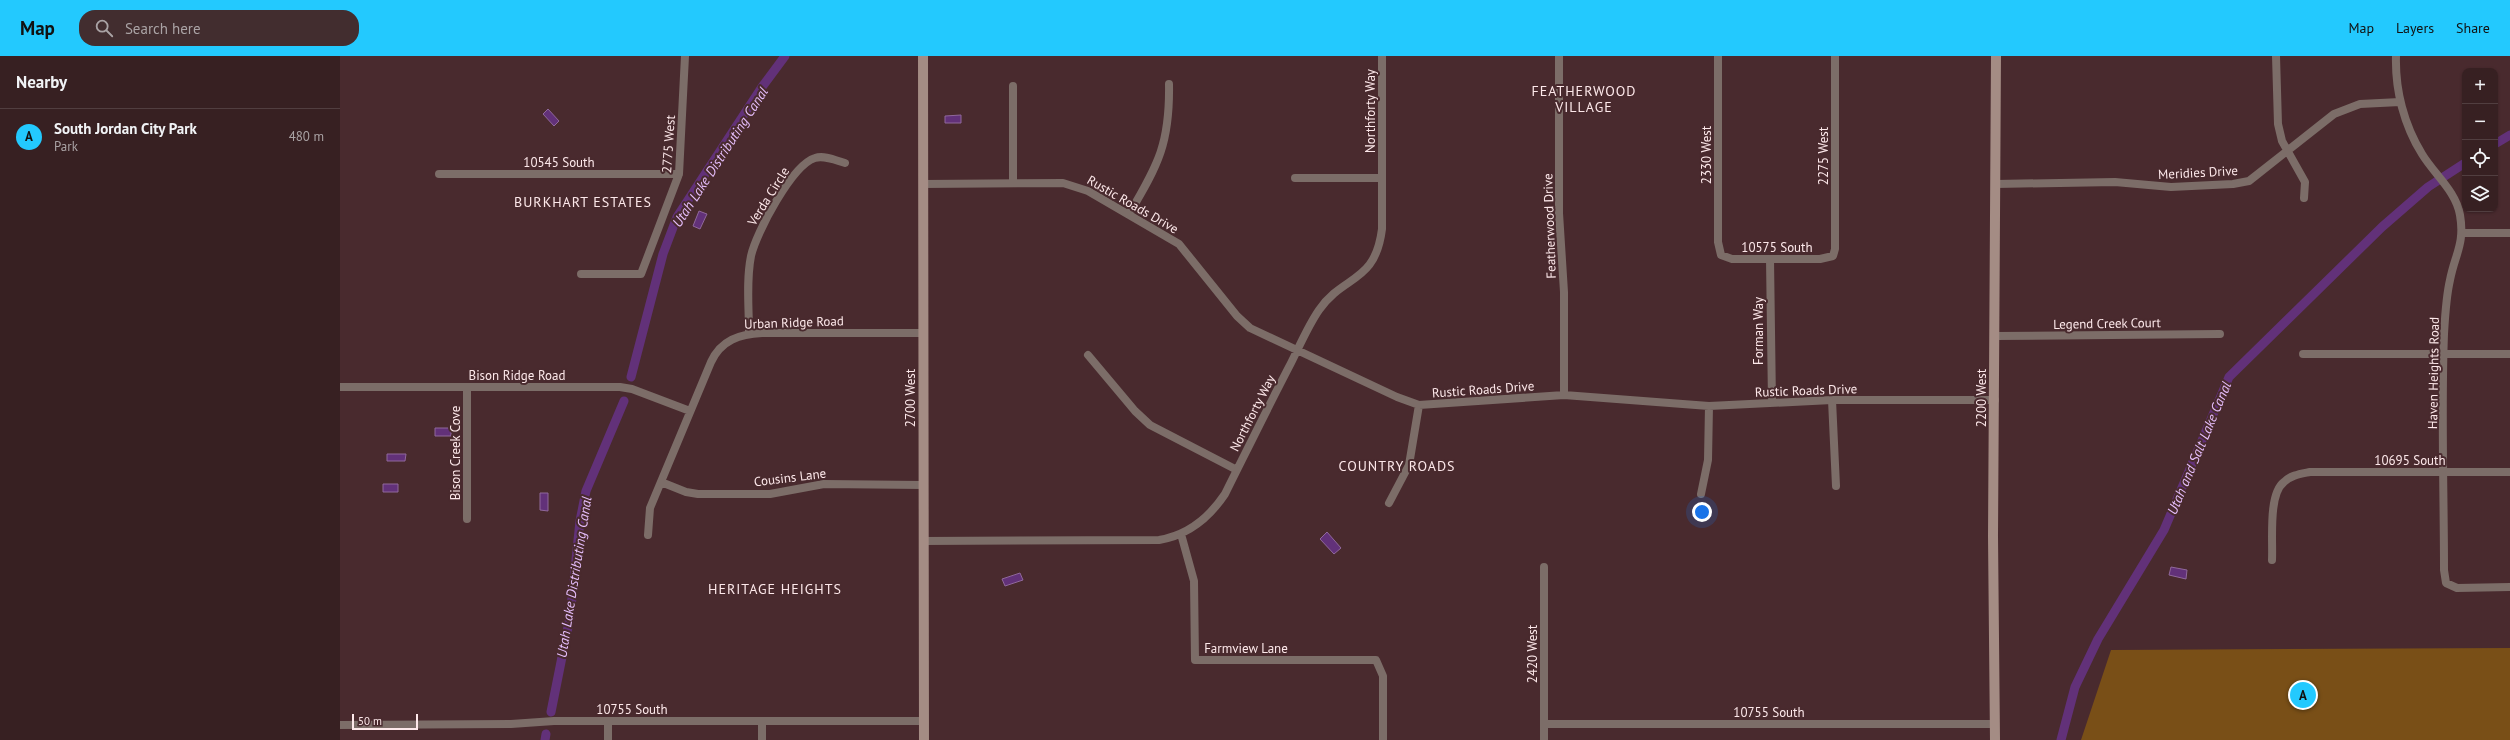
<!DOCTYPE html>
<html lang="en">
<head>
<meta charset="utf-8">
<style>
	:root { --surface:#372022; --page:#422d2f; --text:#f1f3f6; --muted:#aaa3a5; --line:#513e40; --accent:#23c9fe }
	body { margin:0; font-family:"PT Sans",sans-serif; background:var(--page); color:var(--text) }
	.controls { position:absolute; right:12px; top:12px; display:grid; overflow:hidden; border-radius:8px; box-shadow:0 1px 3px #0004 }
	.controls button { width:36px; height:36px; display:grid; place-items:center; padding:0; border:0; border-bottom:1px solid var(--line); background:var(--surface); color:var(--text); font:20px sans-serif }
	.scale { position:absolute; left:12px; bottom:10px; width:66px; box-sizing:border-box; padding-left:4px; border:2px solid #fde8ea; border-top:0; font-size:11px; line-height:14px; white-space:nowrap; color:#fde8ea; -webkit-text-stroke:3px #492a2e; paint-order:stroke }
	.you { position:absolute; left:1362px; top:456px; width:14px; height:14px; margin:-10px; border:3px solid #fff; border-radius:50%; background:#1a73e8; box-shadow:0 0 0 6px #1a73e833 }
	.badge { display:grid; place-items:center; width:26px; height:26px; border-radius:50%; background:var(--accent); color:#111; font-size:13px; font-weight:700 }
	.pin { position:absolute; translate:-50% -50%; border:2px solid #fff; box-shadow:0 1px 4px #0006 }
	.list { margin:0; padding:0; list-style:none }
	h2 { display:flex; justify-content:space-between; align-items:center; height:52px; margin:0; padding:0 16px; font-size:17px }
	h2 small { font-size:13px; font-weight:400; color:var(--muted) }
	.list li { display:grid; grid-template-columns:26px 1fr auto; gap:12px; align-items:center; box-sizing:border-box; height:56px; padding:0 16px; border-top:1px solid var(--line) }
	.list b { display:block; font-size:15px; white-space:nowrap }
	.list p { margin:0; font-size:13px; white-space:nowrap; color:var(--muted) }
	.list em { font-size:13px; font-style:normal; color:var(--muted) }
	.icon { flex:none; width:22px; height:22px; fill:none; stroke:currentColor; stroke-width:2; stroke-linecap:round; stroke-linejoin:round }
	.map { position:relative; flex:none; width:2170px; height:684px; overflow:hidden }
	header { display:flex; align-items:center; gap:24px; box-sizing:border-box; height:56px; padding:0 20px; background:var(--accent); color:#111 }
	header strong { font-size:19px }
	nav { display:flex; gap:22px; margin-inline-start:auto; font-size:14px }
	.search { width:280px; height:36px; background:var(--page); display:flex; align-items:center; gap:10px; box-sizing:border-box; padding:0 14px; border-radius:16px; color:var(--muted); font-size:15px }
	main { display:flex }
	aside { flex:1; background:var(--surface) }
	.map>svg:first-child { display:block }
	.green { fill:#794f17 }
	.water { fill:#623179; stroke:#90689b }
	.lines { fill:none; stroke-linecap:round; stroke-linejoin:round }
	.canal { stroke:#623179; stroke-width:9 }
	.street { stroke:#7c6d68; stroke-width:8 }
	.secondary { stroke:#a48c84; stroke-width:10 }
	.labels { text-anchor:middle; stroke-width:4; stroke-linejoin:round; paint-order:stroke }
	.street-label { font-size:13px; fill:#fde8ea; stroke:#492a2e }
	.neighbourhood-label { font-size:14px; letter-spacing:1px; fill:#fde8ea; stroke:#492a2e }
	.water-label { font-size:14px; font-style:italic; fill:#e5bdfa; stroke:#492a2e }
</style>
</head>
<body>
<header>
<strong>Map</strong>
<div class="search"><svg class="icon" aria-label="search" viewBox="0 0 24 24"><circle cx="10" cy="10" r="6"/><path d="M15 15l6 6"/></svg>Search here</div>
<nav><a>Map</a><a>Layers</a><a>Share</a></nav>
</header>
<main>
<aside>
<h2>Nearby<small></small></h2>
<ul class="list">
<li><span class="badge">A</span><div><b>South Jordan City Park</b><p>Park</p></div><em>480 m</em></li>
</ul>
</aside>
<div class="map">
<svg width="2170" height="684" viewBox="0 0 2170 684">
	<rect width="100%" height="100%" fill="#492a2e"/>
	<path class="green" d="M2170,592V684H1741L1771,594Z"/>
	<path class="water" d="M208,53L219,65L214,70L203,58Z
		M621,59V67H605V60Z
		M359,155L367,158L360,173L353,170Z
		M95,372H111V380H95Z
		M47,398H66L65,405H47Z
		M43,428H58V436H43Z
		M200,437H208V455L200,454Z
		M987,476L1001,492L994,498L980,483Z
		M1831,511L1847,514L1846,523L1829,519Z
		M680,517L683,524L665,530L662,523Z"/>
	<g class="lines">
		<path class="canal" d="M2155,88L2170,79
			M291,321L323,198L337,161L422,31L445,0
			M211,656L230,561L240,465L246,435L284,345
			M205,684L206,678
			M1721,684L1735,631L1758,583L1824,474L1889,321L2042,171L2088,131L2125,107"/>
		<path class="street" d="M1219,0V157L1224,236V339
			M1378,0V186L1381,199L1392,203H1480L1493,200L1495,193V0
			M1936,0L1938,68L1942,85L1965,126L1964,142
			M2056,0C2055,34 2064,69 2082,98C2094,118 2116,135 2120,159C2125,188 2115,198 2110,224C2106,241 2105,261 2104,278C2101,356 2104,435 2104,514L2106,527L2117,532L2170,531
			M673,30V127
			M99,118H339
			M955,122H1042
			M583,128L723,127L748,135L839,188L897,260L910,272L1057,341L1079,349L1224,339L1369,350L1492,344H1655
			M1656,128L1775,126L1831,131L1893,128L1909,125L1994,58L2020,48L2060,46
			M789,158C819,108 830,86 829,28
			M2122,177H2170
			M1430,203L1432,347
			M241,218H301L339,118L345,0
			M409,277C409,252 406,225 411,200C416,177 452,109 475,102C484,99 495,104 505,107
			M1655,280L1880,278
			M1963,298H2170
			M748,299L795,355L810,369L897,414
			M0,331H280L292,333L350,355
			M1492,344L1496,430
			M321,426L346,436L358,438H430L484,428L583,429
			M1361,438L1368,404L1369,350
			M1049,447L1069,409L1079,349
			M127,463V331
			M841,478L854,525L855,604H1036L1043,620V684
			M308,479L310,452L371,306C381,284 400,278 422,277H583
			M583,485L819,484C849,479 869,462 885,438C907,394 928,351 951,307C960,289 968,270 979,254C1004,218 1035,228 1042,173V0
			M1932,504C1933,485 1928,438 1944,426C1951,419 1960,418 1970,416H2170
			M268,665V684
			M422,665V684
			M1204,668H1655
			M0,669L171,668L214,665H584
			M1204,684V511"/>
		<path class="secondary" d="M583,0L584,684
			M1655,684L1653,480L1656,0"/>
	</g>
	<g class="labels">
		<g class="street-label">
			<text transform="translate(1030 55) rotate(-90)" y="5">Northforty Way</text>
			<text transform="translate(328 88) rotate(-86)" y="5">2775 West</text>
			<text transform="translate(1366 99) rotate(-90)" y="5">2330 West</text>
			<text transform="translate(1483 100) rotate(-90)" y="5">2275 West</text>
			<text x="219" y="111">10545 South</text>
			<text transform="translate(1858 116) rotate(-3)" y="5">Meridies Drive</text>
			<text transform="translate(428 140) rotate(-58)" y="5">Verda Circle</text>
			<text transform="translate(793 148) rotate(30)" y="5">Rustic Roads Drive</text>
			<text transform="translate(1209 170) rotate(-92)" y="5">Featherwood Drive</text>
			<text x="1437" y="196">10575 South</text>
			<text transform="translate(454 266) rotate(-2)" y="5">Urban Ridge Road</text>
			<text transform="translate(1767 267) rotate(-1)" y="5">Legend Creek Court</text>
			<text transform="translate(1418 275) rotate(-90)" y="5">Forman Way</text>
			<text transform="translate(2093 317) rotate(-89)" y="5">Haven Heights Road</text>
			<text x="177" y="324">Bison Ridge Road</text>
			<text transform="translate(1143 333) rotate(-4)" y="5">Rustic Roads Drive</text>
			<text transform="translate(1466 334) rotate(-2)" y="5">Rustic Roads Drive</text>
			<text transform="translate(570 342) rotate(-90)" y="5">2700 West</text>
			<text transform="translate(1641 342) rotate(-90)" y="5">2200 West</text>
			<text transform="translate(912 357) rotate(-63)" y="5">Northforty Way</text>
			<text transform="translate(115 397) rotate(-90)" y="5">Bison Creek Cove</text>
			<text x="2070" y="409">10695 South</text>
			<text transform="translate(450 421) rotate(-7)" y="5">Cousins Lane</text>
			<text x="906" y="597">Farmview Lane</text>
			<text transform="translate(1192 598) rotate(-90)" y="5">2420 West</text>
			<text x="292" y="658">10755 South</text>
			<text x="1429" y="661">10755 South</text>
		</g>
		<g class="neighbourhood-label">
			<text x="1244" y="40">FEATHERWOOD<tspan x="1244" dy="16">VILLAGE</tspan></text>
			<text x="243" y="151">BURKHART ESTATES</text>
			<text x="1057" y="415">COUNTRY ROADS</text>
			<text x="435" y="538">HERITAGE HEIGHTS</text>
		</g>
		<g class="water-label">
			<text transform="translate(380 101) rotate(-57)" y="5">Utah Lake Distributing Canal</text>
			<text transform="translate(1859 392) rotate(-67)" y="5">Utah and Salt Lake Canal</text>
			<text transform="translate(234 521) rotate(-81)" y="5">Utah Lake Distributing Canal</text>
		</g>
	</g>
</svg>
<div class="controls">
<button>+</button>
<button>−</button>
<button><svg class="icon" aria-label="locate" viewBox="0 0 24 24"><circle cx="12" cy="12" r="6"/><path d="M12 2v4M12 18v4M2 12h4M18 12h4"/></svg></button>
<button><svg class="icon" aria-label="layers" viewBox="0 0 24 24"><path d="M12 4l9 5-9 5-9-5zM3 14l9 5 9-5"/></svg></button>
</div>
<div class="scale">50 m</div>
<div class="you"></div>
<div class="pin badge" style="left:1963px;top:639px">A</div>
</div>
</main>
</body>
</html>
